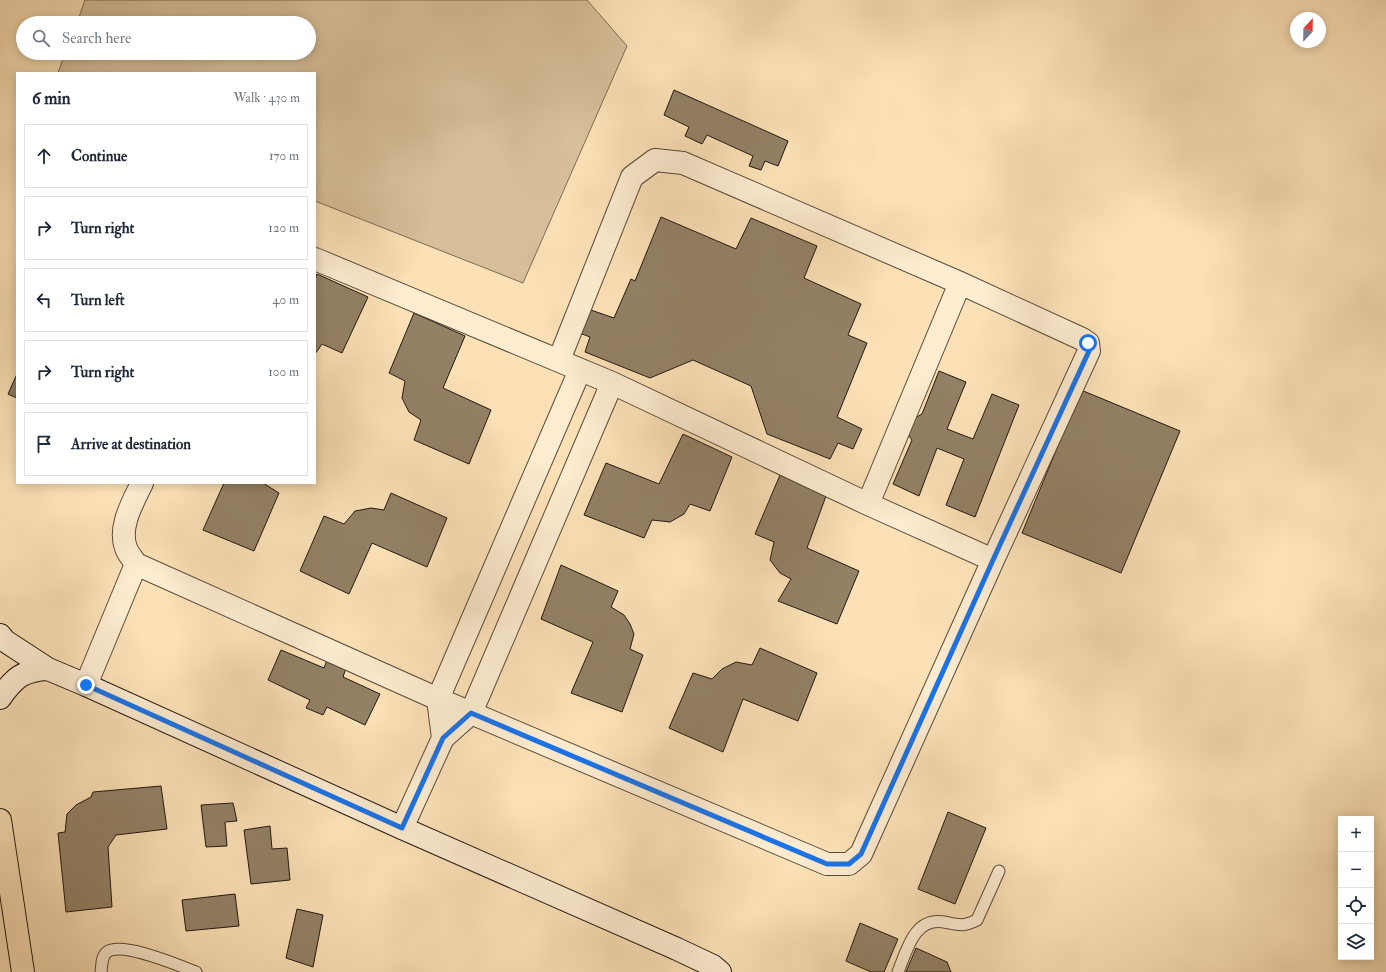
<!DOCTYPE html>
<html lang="en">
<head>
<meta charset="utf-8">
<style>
	:root { --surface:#fff; --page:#f2f2f3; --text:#1f2937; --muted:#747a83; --line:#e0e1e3 }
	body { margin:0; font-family:"IM FELL Double Pica",serif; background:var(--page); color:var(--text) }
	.controls { position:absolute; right:12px; bottom:12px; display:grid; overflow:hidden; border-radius:0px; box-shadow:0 2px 10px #0003 }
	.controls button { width:36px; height:36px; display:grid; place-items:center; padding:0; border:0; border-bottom:1px solid var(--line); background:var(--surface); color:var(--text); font:20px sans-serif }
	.compass { position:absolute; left:1290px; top:12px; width:36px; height:36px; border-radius:50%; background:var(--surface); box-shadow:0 2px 10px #0003; rotate:22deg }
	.stop { position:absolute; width:12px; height:12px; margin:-9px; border:3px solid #1a73e8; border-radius:50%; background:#fff }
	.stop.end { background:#1a73e8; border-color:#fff; box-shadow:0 1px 4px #0008 }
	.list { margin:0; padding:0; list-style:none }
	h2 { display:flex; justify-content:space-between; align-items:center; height:52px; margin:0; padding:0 16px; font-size:17px }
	h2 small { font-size:13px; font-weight:400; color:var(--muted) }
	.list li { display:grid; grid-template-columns:26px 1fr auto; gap:12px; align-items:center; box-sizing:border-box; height:64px; margin:0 8px 8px; padding:0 8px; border:1px solid var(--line); border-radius:0px }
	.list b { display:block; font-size:15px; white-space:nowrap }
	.list em { font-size:13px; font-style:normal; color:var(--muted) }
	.icon { flex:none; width:22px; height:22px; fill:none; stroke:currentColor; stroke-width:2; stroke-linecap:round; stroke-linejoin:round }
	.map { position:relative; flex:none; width:1386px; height:972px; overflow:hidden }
	.search { position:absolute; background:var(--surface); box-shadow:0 2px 10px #0003; left:16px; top:16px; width:300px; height:44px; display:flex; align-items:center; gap:10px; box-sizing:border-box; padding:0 14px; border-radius:22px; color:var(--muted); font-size:15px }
	.panel { position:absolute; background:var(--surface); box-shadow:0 2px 10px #0003; left:16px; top:72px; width:300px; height:412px; border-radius:0px }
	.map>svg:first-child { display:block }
	.green { fill:#d7bf9a; stroke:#7c6c54 }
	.building { fill:#938166; stroke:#22180f }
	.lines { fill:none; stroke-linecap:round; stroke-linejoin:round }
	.lane-casing { stroke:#584a39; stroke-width:13 }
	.street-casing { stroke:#584a39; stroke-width:24 }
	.secondary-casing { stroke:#22180f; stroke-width:24 }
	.highway-casing { stroke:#22180f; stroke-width:24 }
	.lane { stroke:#fdecd0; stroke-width:11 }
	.street { stroke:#fdecd0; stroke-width:22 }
	.secondary { stroke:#fdecd0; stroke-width:22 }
	.highway { stroke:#fce1b7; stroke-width:22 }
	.route { stroke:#1a73e8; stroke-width:5 }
</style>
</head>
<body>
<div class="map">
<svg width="1386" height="972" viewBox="0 0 1386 972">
	<rect width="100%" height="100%" fill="#fce1b7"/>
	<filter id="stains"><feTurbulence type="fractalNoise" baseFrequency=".005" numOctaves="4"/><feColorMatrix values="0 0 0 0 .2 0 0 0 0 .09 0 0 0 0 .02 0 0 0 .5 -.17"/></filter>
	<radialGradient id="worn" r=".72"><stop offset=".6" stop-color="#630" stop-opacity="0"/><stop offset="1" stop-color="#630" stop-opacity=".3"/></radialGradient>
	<path class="green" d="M85,0H587L627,46L523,283L315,201V73H58L65,53H309V23H77Z"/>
	<path class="building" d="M674,90L788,141L778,166L765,161L761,170L749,166L753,156L707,135L702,144L685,136L689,127L664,115Z
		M661,217L736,249L751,218L817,246L804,278L861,304L848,335L867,343L837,417L862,429L853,449L838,443L830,459L767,434L751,386L693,360L650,378L585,352L590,337L577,332L585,308L614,318L631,279L635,281Z
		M317,274L368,297L342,353L322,344L315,354V279Z
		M414,313L465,336L443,388L491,410L469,464L414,440L421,420L409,412L402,398L405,381L389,373Z
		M939,371L966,382L947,429L973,439L992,394L1019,405L975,517L946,505L964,459L937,448L919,496L893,484L912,440L907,433L910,421L922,414Z
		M17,374V398L8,394Z
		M1081,390L1180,431L1121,573L1022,533Z
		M683,434L732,457L710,511L690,504L684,514L670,522L652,520L644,538L584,515L606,463L659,484Z
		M780,475L826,496L807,548L859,571L837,624L778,601L791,579L780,573L770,560L774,542L755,534Z
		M224,483H263L279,493L254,551L203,530Z
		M391,493L447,518L427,567L372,543L349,594L300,571L324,516L344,524L355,511L371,508L384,510Z
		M561,565L618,591L611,607L624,615L630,624L634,634L630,649L643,655L622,712L571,693L593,642L541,619Z
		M760,648L817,673L798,721L743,699L723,752L669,728L693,673L712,679L722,669L736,662L752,665Z
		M281,650L324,668L328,657L347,665L343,677L380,694L365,725L327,707L323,715L306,708L310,700L268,680Z
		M161,786L167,829L116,835L108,847L112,907L66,912L58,833L65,832L67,814L76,805L91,797L93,792Z
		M233,803L237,821L225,822L227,846L206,847L201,805Z
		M948,812L986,828L955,904L918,889Z
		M270,826L272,849L287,848L290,880L251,884L244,830Z
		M235,894L239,926L186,931L182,900Z
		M297,909L323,915L313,967L286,958Z
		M860,923L898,939L884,972H871L846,961Z
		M916,948L947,962L951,972H906Z"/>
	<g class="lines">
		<defs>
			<path id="lane" d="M101,972C102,965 101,957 107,952C122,941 180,966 196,972
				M898,972C907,950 914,917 944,922C960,925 962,927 977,920L999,871"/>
			<path id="street" d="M315,259L612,383L868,504L993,560
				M142,483C133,502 118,527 126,548C128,554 133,559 136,564L438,699L827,864H849L861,854L993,560L1089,351L1088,343L1082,339L960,283L683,163L655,160L632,177L559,360
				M868,504L960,283
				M86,685L136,564
				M443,738L438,699L580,370
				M402,828L443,738L471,713L612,383"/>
			<path id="secondary" d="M0,635L5,641L48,669L86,685L402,828L677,949L713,966L720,972
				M0,698C14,678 23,670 48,669"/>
			<path id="highway" d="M0,820L23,972"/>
		</defs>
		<use href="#lane" class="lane-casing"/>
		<use href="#street" class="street-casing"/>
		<use href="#secondary" class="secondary-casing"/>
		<use href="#highway" class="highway-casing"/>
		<use href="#lane" class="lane"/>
		<use href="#street" class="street"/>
		<use href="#secondary" class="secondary"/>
		<use href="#highway" class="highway"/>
	</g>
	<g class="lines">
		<path class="route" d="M86,685L402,828L443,738L471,713L827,864H849L861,854L993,560L1089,351L1088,343"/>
	</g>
	<rect width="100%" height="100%" filter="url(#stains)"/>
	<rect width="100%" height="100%" fill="url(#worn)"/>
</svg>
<div class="controls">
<button>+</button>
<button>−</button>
<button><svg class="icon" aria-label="locate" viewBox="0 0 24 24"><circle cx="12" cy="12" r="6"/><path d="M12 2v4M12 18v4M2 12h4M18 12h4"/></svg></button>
<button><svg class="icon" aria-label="layers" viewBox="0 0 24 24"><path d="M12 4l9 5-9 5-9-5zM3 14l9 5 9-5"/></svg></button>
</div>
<svg class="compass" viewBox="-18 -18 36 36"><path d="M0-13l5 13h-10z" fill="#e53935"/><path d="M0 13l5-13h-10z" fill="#747a83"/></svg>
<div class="stop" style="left:1088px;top:343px"></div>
<div class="stop end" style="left:86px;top:685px"></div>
<div class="search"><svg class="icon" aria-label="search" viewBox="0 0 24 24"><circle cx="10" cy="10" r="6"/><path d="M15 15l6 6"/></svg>Search here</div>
<section class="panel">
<h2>6 min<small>Walk · 430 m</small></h2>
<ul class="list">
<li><svg class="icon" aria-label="ahead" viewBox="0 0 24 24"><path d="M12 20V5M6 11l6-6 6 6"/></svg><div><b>Continue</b></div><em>170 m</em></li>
<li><svg class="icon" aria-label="right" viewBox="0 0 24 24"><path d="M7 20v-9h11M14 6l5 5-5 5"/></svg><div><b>Turn right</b></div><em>120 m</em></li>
<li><svg class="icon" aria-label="left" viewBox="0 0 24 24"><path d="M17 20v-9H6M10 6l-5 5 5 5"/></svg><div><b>Turn left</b></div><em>40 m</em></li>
<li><svg class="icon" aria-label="right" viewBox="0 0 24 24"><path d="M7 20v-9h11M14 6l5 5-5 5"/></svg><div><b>Turn right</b></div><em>100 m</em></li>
<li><svg class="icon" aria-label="arrive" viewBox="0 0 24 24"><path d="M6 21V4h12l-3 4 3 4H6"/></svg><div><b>Arrive at destination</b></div></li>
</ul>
</section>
</div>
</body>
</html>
